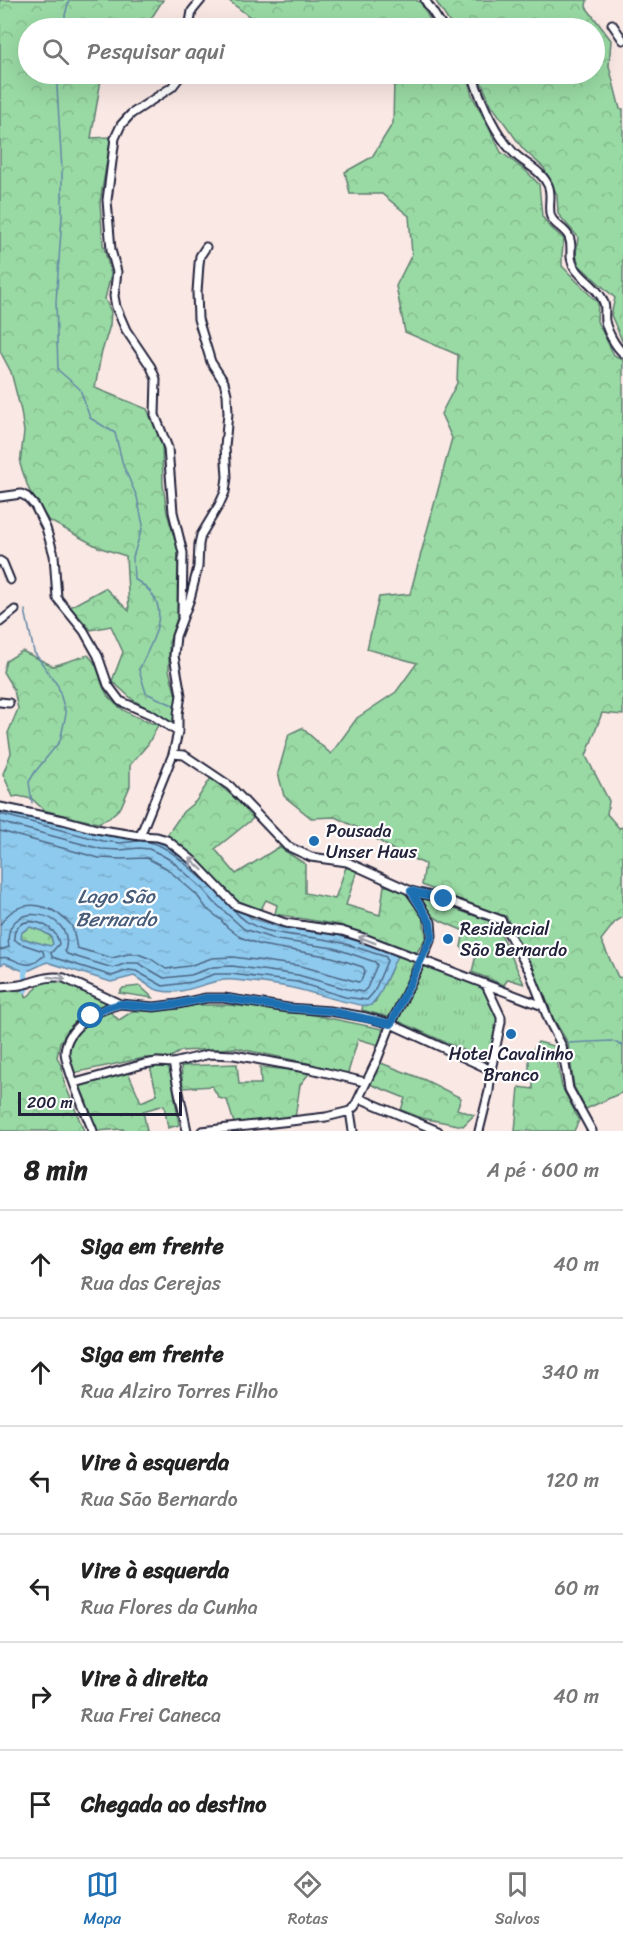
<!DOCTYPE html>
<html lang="pt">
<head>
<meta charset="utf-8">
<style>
	:root { --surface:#fff; --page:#f2f2f2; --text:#222; --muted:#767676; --line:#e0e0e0; --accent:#1f6fb2 }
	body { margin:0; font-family:Sriracha,sans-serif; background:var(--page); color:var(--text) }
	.scale { position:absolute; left:18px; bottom:15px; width:164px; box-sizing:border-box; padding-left:6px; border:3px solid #22223b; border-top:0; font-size:16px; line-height:21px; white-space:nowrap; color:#22223b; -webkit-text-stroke:4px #fff; paint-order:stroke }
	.stop { position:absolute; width:18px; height:18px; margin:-14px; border:4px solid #1f6fb2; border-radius:50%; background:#fff }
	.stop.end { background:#1f6fb2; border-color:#fff; box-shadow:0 2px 6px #0008 }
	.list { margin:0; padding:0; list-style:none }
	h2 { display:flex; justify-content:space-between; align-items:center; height:78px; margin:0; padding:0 24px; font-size:26px }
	h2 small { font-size:20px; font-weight:400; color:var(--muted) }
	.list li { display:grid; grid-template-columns:39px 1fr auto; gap:18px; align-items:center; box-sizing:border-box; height:108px; padding:0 24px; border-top:2px solid var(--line) }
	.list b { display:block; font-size:22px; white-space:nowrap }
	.list p { margin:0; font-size:20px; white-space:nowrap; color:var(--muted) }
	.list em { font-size:20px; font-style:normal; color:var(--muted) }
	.icon { flex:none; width:33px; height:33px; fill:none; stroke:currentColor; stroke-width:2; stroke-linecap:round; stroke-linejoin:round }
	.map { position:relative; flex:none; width:623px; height:1131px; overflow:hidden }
	.search { position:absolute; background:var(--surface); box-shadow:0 6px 24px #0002; left:18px; right:18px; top:18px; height:66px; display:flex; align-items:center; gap:15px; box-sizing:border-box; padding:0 21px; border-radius:33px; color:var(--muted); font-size:22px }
	.sheet { height:726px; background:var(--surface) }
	nav { display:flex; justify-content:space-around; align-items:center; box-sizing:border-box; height:84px; border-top:2px solid var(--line); background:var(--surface); font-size:16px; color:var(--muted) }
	nav a { display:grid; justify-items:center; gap:3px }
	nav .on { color:var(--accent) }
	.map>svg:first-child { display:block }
	.forest { fill:url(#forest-crowns); stroke:#5e7e70; stroke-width:1.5 }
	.park { fill:url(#park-tufts); stroke:#5e7e70; stroke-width:1.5 }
	.water { fill:url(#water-ripples); stroke:#6387a6; stroke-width:1.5; fill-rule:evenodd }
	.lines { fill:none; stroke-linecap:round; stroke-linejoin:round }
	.shore { stroke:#4d6583; stroke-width:1.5 }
	.stream { stroke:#6387a6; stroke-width:1.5 }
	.canal { stroke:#8ecaee; stroke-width:6 }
	.street-casing { stroke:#22223b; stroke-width:11 }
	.street { stroke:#fff; stroke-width:7 }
	.oneway { stroke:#9c9ca7 }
	.route { stroke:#1f6fb2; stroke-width:8 }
	.poi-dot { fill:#1f6fb2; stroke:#fff; stroke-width:2 }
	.labels { text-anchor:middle; stroke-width:4.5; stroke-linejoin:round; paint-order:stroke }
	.poi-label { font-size:18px; fill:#22223b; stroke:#fff; text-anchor:start }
	.water-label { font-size:20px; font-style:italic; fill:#485d7a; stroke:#fff }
</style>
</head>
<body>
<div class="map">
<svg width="623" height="1131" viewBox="0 0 623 1131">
	<defs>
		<pattern id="forest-crowns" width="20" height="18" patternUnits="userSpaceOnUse" patternTransform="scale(1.5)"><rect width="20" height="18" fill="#99daa4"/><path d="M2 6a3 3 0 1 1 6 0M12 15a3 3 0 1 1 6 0" fill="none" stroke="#84bb8e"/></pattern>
		<pattern id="park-tufts" width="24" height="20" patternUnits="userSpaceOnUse" patternTransform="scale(1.5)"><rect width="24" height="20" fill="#99daa4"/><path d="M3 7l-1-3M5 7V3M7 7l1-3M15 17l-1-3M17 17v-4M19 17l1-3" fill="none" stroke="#84bb8e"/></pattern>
		<pattern id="water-ripples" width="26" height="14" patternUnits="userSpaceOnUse" patternTransform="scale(1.5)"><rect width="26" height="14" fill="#8ecaee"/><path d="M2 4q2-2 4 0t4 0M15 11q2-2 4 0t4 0" fill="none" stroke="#7aadcd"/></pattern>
	</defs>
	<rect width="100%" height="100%" fill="#fae8e4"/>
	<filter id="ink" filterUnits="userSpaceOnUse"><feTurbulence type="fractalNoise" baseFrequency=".0167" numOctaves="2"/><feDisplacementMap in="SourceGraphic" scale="12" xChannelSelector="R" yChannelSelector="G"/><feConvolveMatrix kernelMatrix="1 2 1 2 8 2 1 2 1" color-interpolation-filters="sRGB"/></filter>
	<g filter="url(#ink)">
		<path class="forest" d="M0,0H163L145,28H28V74H102L91,138L111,137L100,202L103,244L111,274L105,299L111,312L110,325L101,355L95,388L147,409L162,443L163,485L167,513L178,549L177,618L169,643V670L177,700L173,723L133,700L112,681L123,652L111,626L91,630L70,607L105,588L129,611L126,556L98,547L48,520L29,490L20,464L24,432L21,411L11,372L0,351Z
			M228,0H416L421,3L434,28H304L302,23L250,17Z
			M435,0H587L586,7L611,40L609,66L620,109H623V343L611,315L615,298L579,265L576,255L578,237L558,214L557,195L544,168L523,149L490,103L478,74H594V28H453Z
			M388,74H466L472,95L501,152L526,171L539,184L542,216L548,225L564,239L562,254V266L598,303L597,321L614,355L623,360V715L602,713L586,756L609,801L607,814L619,828L623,827V917L615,922L601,940L618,977L623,978V1092L586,1109L574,1087L568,1043L553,1018L545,996L506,916L493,914L422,885L425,864L395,851L364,831L335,817L311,818L284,796L278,773L289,734L302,728L331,754L357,718L396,692L417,663L367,649L379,597L410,594L452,438L441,414L457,383L458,355L405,332L396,286L412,254L409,216L382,194H350L345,172L372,157L393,123L394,80Z
			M22,651L53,666L88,655C101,668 97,674 104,689C113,709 138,719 158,725L148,744L130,765V786L121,807L109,818L98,823L65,816L44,810L32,799L18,796L13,797L3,774L11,753L8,733L18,709L14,690L3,672L6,661Z
			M211,778L256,816L215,849L236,874L279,847L305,864V893L335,899L346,867L357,871L346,905L380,915L384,885L404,892L423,916L426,937L416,954L339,925L275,914L277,905L266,900L261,909C249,907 241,901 230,898L194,857L167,835L183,812L196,801Z
			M422,898L496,923L524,984L508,979L504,985L472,972L476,955L461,947L464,931L441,921L428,913Z
			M30,927L42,931L51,937L53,944L50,946L21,938V933Z
			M44,980H59L108,1003L87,1012L72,1025L60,1042L57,1057L62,1068L64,1082L84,1131H0V991L25,990L26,998L37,988V983Z
			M194,1005H227L289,1010L383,1029L379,1045L358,1039L347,1076L312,1064L236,1048L181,1051L171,1057L144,1058L73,1073C71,1067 68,1060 68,1054C65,1034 93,1018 107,1009L119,1020L133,1011L166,1010Z
			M538,1042L554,1046L562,1087L579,1120L574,1131H515L519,1087L533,1089V1077L526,1073L529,1069V1055Z
			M381,1063L425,1080L461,1098L457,1109L474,1115L463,1126L422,1118L401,1110L405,1098L370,1084Z
			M237,1064L239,1084H261L260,1067L310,1072L300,1085L295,1118L234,1123L227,1100L219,1098L212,1086L183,1088L181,1066Z
			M150,1066L170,1067L179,1125L168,1128L164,1105L143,1111L147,1131H124L123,1129L97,1131L80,1086L128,1072L141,1102L157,1095Z"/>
		<path class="park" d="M397,953L413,959L414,962L392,1015L388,1017L362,1010L363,1004L375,1002L390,972Z
			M423,966L478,985L488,995L498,1020L487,1061L398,1021Z
			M140,986L153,998L119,993L123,988Z"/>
		<path class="water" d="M0,808L104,835L166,841L251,918L279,927L337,935L393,952L397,956L379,995L371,1005L368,1006C343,1003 321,995 297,989C277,984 254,982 234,980C209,978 187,996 162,991C152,990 143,981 134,976L111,982L47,962L30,970H21L5,963L0,965ZM30,927L42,931L51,936L53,944L50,946L21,938L22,932Z"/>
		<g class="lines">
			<path class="shore" d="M0,814L103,841L120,843L138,841
				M0,822L101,849L120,850L139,848L149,849L160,854L172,861L202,888L214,902L244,929L277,940L334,948L375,962L377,965L367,988L363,992L347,989L298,975L232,966L213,967L191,975L164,978L138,963H127L113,968L67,954L65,951C78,910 0,897 9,947L0,950
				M0,831L99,858L120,859L147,858L166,868L196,894L207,909L220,919L227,927L240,937L261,945L332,957L363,967L365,971L361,981L358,982L301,966L233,957L212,958L189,966L166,969L151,959L138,954H128L112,958L77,948C75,941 75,933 71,925C67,920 62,917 57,913C36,900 13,903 0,925
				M142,841C168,843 184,864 204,880
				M0,958C12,955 19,966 31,964C36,963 40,958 44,956L43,951L19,943L14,939C13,911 56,920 59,944L51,953L52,957L112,976L129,970L136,971L163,986L192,982L215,974H231L297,982L345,997L367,1000L374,992L387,961L386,957C370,952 354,946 338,942C305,933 257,940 234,910"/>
			<path class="stream" d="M66,28L65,15L69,0
				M60,74L57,87L62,171V217L56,302L58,370L80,389L90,418L115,433L123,465L137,497L143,525L133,557L134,579C177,603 154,636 139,670L146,693L175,706
				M25,610L34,652L58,686L66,714L60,741L35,772L29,782L32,803
				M568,1043L612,1041L623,1046"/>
			<path class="canal" d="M25,990V970"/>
			<defs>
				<path id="street" d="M425,0L443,28
					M612,24L623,40
					M189,28L192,11L201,0
					M472,74C480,98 494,132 512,151C523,164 541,169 548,185C553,195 547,207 551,217C555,226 565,228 569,237C574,248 567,256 575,268C583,280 599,288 604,303C606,309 604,315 605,321C607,331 615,346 623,353
					M0,497L21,494L27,497L35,506L46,528L54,555L57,598L84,631L98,656L108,685L120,701L152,715L178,732
					M0,561L3,563L10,580
					M182,617L183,553L173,512L168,448L155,415L156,379L151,367L126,330L116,307L114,296L117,272L111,250L107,200L115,138L121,125L131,114L172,87L182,74
					M0,622L15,610
					M0,702L9,703
					M173,754L184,755L230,786L287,846L311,857L347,862L411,891L444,899L501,920L529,970L549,1021L562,1046L569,1089L592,1131
					M0,807L63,820L96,829L140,836L157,837L167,840L192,860L235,905L285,923L342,931L361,937L543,1006
					M140,836L173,754L178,732V714L181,695L174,656L176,636L190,599L198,567L199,544L201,535L219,505L225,492L227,477L225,447L228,413L227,394L224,382L211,362L198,319L197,292L199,264L200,256L206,247
					M0,987C8,986 17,986 25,984C39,980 49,975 64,978L120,1004L154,1007L178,1004L206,998H224L288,1008L330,1011L366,1017L391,1024L491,1070
					M173,1063L187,1131
					M75,1083L144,1064L157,1062L173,1063L210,1054L234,1055L311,1069L365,1082
					M359,1098L438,1131
					M350,1111L353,1131
					M93,1131C87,1116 64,1064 65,1051C68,1025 98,1010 120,1004
					M202,1131L326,1117L350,1111L355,1106L377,1060L391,1024L422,960L432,936L431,922L411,892
					M479,1131L489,1091L491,1070L501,1022V1017L486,985"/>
			</defs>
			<use href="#street" class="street-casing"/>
			<use href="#street" class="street"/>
		</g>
		<defs><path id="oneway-shaft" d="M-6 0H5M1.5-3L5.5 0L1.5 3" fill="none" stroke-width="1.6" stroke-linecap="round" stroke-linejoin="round" transform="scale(1.5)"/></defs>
		<g class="oneway">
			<use href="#oneway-shaft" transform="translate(196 864) rotate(-137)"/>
			<use href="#oneway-shaft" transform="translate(367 940) rotate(-160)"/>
			<use href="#oneway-shaft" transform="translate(57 978) rotate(7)"/>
		</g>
	</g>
	<g class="lines" filter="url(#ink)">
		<path class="route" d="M91,1016L106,1008L120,1004L154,1007L178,1004L206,998H224L288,1008L330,1011L391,1024L432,936L430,922L411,891L444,899"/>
	</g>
	<g class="poi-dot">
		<circle cx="314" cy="841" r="6"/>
		<circle cx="448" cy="939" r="6"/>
		<circle cx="511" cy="1034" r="6"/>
	</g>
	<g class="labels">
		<g class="poi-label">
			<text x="326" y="837">Pousada<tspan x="326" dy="21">Unser Haus</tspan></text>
			<text x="460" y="935">Residencial<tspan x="460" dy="21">São Bernardo</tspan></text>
			<text x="511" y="1060" text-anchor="middle">Hotel Cavalinho<tspan x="511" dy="21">Branco</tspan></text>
		</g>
		<g class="water-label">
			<text x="116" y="903">Lago São<tspan x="116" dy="23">Bernardo</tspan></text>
		</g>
	</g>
</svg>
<div class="scale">200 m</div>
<div class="stop" style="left:91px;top:1016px"></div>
<div class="stop end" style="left:444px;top:899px"></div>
<div class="search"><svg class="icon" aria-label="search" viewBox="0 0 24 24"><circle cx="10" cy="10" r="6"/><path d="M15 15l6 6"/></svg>Pesquisar aqui</div>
</div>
<section class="sheet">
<h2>8 min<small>A pé · 600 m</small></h2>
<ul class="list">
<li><svg class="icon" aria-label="ahead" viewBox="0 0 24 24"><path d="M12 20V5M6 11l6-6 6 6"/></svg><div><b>Siga em frente</b><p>Rua das Cerejas</p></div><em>40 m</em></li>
<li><svg class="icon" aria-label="ahead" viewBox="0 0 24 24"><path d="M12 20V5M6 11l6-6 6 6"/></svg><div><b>Siga em frente</b><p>Rua Alziro Torres Filho</p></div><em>340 m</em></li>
<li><svg class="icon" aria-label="left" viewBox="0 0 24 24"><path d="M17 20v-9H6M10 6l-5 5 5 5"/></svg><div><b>Vire à esquerda</b><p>Rua São Bernardo</p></div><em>120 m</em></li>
<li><svg class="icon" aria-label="left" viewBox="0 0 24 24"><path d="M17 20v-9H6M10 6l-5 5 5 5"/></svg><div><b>Vire à esquerda</b><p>Rua Flores da Cunha</p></div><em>60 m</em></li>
<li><svg class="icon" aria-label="right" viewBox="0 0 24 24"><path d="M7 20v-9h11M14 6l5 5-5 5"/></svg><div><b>Vire à direita</b><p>Rua Frei Caneca</p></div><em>40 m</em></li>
<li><svg class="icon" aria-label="arrive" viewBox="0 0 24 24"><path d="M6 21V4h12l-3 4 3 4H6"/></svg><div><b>Chegada ao destino</b></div></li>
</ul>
</section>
<nav>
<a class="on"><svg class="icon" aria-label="map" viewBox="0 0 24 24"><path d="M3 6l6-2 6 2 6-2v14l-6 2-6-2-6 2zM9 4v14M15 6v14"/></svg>Mapa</a>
<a><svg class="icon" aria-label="directions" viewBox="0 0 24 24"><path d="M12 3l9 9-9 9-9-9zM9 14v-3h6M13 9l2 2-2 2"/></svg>Rotas</a>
<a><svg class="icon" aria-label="saved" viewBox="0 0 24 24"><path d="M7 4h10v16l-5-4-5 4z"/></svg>Salvos</a>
</nav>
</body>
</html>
